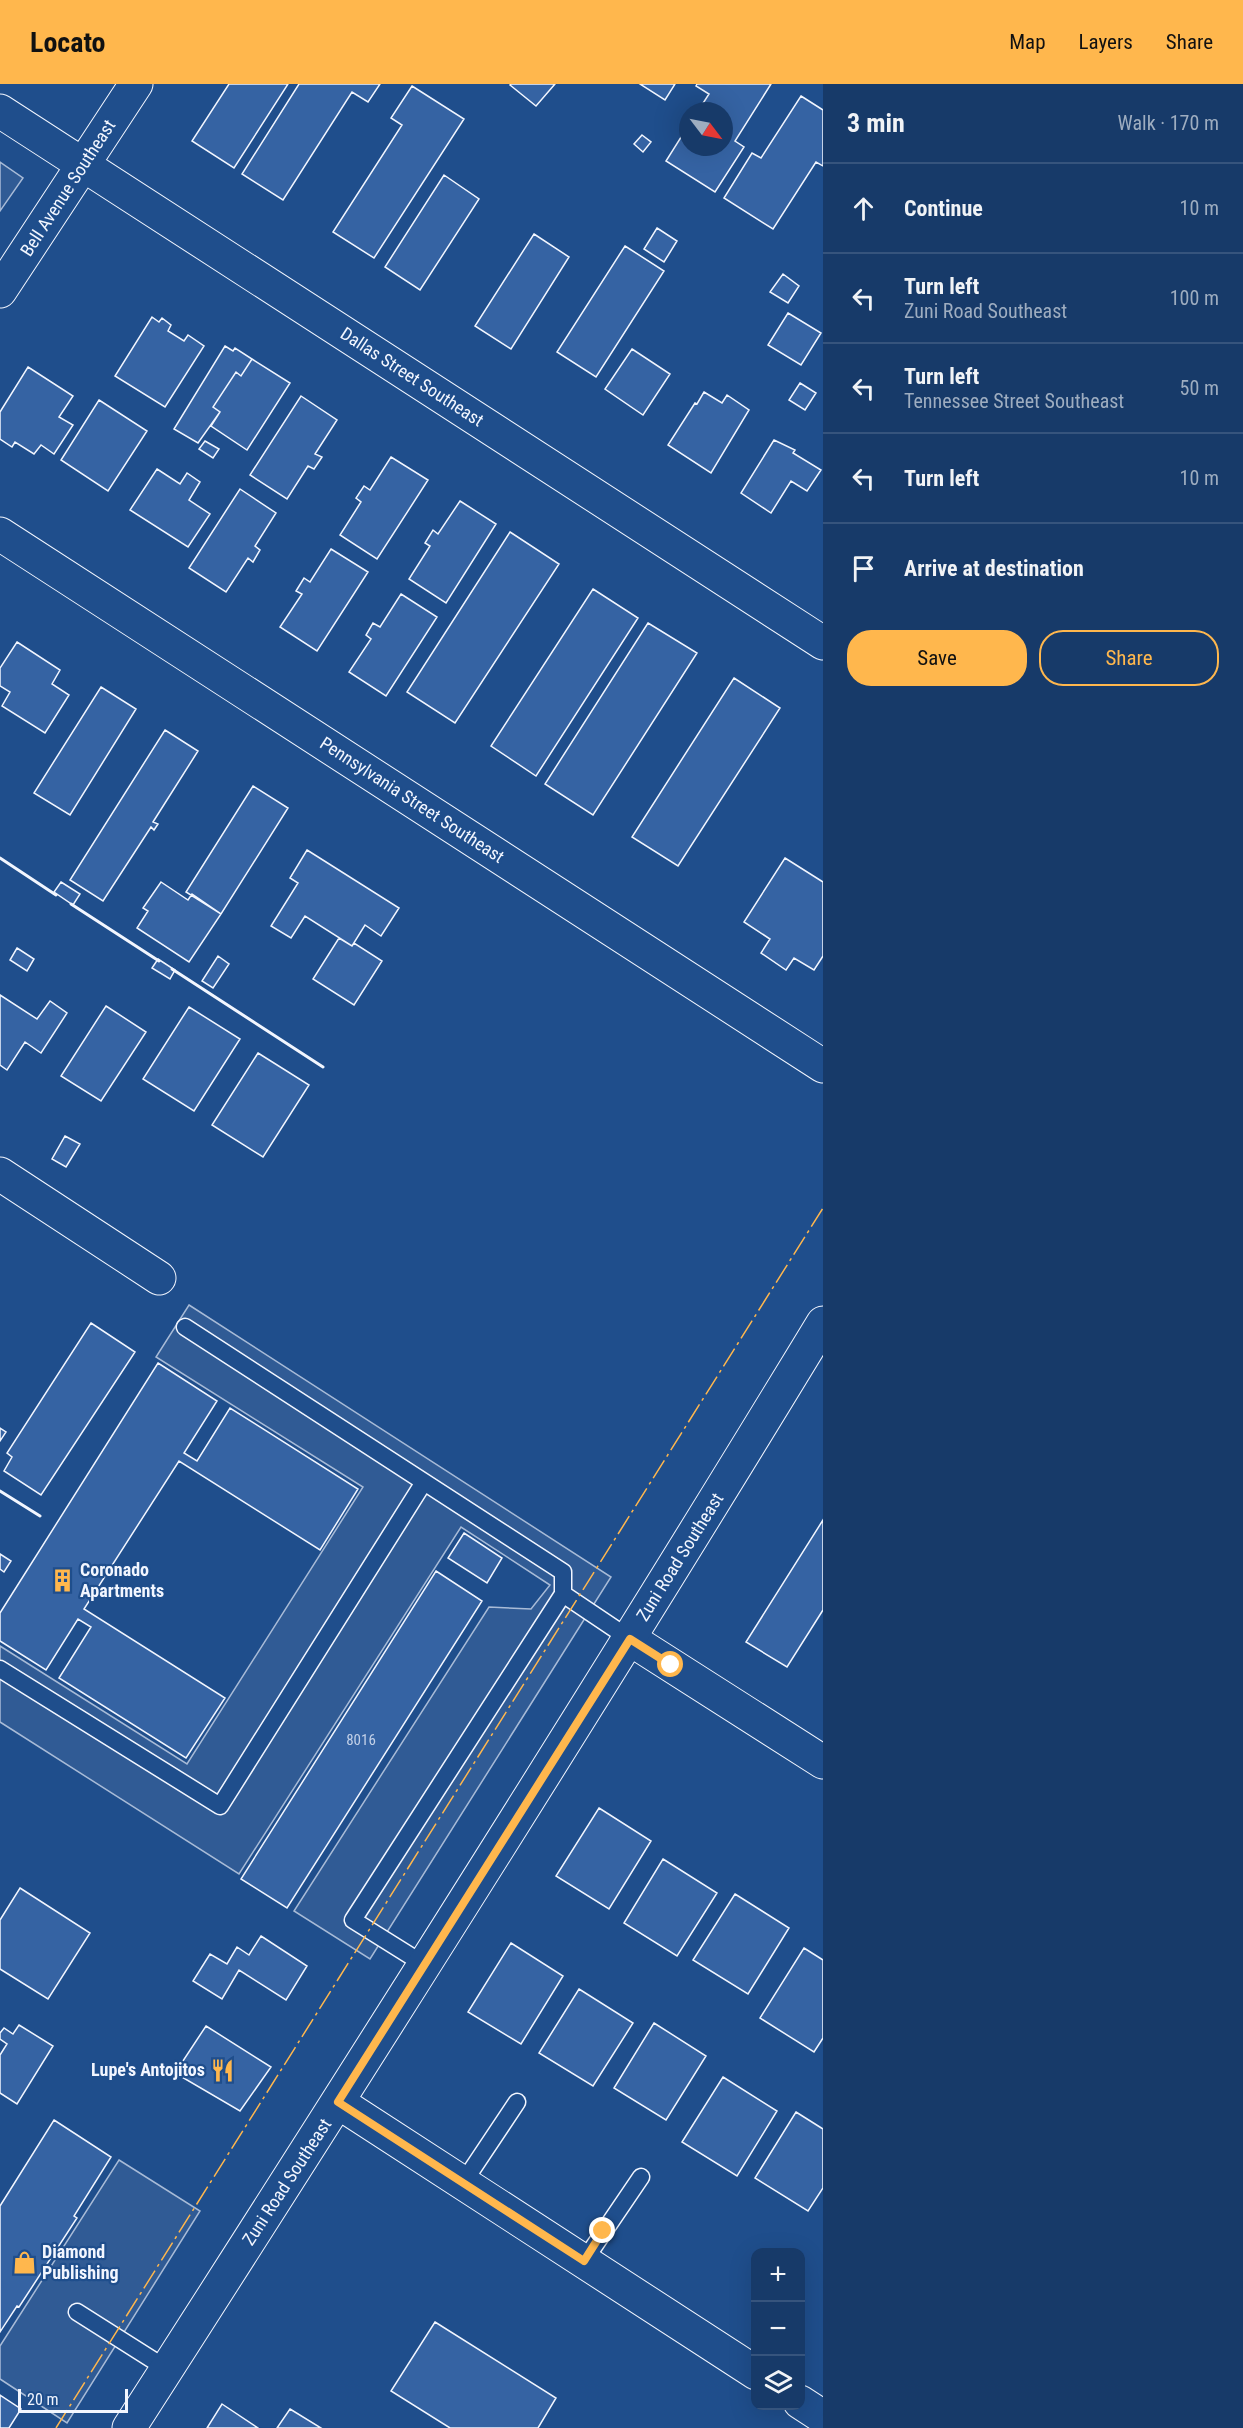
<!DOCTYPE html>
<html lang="en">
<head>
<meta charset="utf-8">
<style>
	:root { --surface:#173a69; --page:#244571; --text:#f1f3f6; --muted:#9eadc0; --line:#36547d; --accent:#ffb74d }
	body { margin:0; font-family:"Roboto Condensed",sans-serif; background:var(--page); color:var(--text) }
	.controls { position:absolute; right:18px; bottom:18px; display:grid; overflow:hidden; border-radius:12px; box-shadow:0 6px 24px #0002 }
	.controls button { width:54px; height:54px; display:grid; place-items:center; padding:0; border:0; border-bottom:2px solid var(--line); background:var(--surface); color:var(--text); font:30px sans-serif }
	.compass { position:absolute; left:679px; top:18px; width:54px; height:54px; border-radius:50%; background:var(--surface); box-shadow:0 6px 24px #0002; rotate:122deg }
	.scale { position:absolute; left:18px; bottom:15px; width:110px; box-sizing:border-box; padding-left:6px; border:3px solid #f2f6ff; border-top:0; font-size:16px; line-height:21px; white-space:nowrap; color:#f2f6ff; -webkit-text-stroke:4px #1f4e8c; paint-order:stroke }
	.stop { position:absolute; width:18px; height:18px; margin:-14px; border:4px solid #ffb74d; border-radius:50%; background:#fff }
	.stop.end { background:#ffb74d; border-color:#fff; box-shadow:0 2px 6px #0008 }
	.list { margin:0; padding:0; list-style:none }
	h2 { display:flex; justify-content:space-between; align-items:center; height:78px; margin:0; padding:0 24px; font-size:26px }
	h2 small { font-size:20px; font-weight:400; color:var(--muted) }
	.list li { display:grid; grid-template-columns:39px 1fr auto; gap:18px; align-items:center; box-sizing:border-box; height:90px; padding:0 24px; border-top:2px solid var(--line) }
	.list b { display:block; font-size:22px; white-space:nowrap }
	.list p { margin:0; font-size:20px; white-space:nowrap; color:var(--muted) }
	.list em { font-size:20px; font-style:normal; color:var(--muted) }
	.actions { display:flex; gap:12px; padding:18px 24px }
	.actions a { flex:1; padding:14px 0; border:2px solid var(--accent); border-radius:24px; text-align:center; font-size:21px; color:var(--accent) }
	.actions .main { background:var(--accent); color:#111 }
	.icon { flex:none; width:33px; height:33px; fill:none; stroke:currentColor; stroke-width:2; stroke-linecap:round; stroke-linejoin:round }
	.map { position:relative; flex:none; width:823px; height:2344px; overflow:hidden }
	header { display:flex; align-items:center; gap:36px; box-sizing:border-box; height:84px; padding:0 30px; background:var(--accent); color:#111 }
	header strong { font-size:28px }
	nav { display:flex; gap:33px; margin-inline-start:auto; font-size:21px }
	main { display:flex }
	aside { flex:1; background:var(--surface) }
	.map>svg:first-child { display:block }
	.built { fill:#305b95; stroke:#a8bbd7; stroke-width:1.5 }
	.building { fill:#3563a3; stroke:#f2f6ff; stroke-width:1.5 }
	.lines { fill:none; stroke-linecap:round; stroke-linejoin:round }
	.lane-casing { stroke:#f2f6ff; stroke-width:19 }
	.street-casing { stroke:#f2f6ff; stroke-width:35 }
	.secondary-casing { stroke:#f2f6ff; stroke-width:35 }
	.lane { stroke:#1f4e8c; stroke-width:16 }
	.street { stroke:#1f4e8c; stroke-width:33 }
	.secondary { stroke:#1f4e8c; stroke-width:33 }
	.wall { stroke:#f2f6ff; stroke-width:3 }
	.power { stroke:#ffb74d; stroke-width:1.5; stroke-dasharray:21 4.5 3 4.5; stroke-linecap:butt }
	.route { stroke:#ffb74d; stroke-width:8 }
	.labels { text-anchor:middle; stroke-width:4.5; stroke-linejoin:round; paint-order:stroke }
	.number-label { font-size:15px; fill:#c3d1e8 }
	.street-label { font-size:18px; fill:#f2f6ff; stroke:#1f4e8c }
	.poi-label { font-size:18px; font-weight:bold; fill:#f2f6ff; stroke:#1f4e8c; text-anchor:start }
</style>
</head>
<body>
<header>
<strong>Locato</strong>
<nav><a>Map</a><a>Layers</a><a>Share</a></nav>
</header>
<main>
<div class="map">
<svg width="823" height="2344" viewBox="0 0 823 2344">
	<rect width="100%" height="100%" fill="#1f4e8c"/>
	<path class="built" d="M0,78L23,94L0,127Z
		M189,1221L611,1493L370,1875L294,1827L489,1523L531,1525L550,1501L461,1443L239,1790L0,1638V1562L187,1680L363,1403L156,1273Z
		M119,2076L200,2127L67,2339L0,2295V2262Z"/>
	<path class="building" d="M229,0H288L234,84L192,57Z
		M299,0H380L368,18L352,8L283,116L242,90Z
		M511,0H555L536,22L510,1Z
		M640,0H675L665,16Z
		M697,0H771L735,57L744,63L715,108L666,77L688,42V63H724V27H698L709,10L696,2Z
		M412,2L464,35L374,174L333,148L402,41L391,34Z
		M801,12L823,26V82L816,78L773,145L724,114L752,69L761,74Z
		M642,51L651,58L643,68L634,60Z
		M444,91L479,115L420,206L385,183Z
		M657,144L677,157L664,178L644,165Z
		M534,150L569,173L511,265L475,242Z
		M625,162L664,187L596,293L557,268Z
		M783,190L799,202L788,219L770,208Z
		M788,229L821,249L801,281L768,261Z
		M152,233L159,238L162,234L171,241L168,247L184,257L188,251L204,262L165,323L115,292Z
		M225,262L233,267L235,264L252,275L241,292L236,288L213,323L220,328L198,359L174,345Z
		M632,265L670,290L643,331L605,305Z
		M252,275L290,299L247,366L211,342L220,328L213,323L236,288L241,292Z
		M28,283L73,312L59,333L73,341L54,370L41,361L34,370L15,358L12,363L0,355V328Z
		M800,299L816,309L805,326L789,316Z
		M704,308L722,319L727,311L749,326L711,389L668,361L695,319L697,320Z
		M301,312L337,336L315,370L322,373L314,385L308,382L287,415L250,391Z
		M99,316L147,347L108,407L61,376Z
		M774,356L795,366L793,369L821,386L807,407L791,397L771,429L741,409Z
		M205,357L219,365L213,374L199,365Z
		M391,373L428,396L377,475L340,451L361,418L356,414L364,402L370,406Z
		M157,385L180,400L187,389L200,398L189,416L210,430L188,463L130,426Z
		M240,405L276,429L255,462L260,466L253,478L248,474L226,508L189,484Z
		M460,417L496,440L446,519L409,495L430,462L425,459L433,446L438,450Z
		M510,448L559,480L455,639L407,608Z
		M331,465L368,488L317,567L280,543L302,510L296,507L304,494L310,498Z
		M593,505L638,534L536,692L491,662Z
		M401,510L437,533L386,612L349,588L371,555L366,551L373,539L380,543Z
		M648,539L697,569L593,731L545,700Z
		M17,558L60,586L52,600L69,611L45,649L2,622L10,608L0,602V584Z
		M734,594L780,624L678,782L632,753Z
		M101,603L136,625L70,731L34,709Z
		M165,646L198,667L153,738L158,740L154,746L151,743L103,817L70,796Z
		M253,702L288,724L221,830L186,808Z
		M307,766L399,824L381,852L365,841L352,862L305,832L291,854L271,842L298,799L290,794Z
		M785,774L823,798V872L814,886L794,874L786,886L761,869L770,855L744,838Z
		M61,798L80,810L73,821L54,808Z
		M161,798L188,816L192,810L221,830L189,878L137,844L148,827L143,824Z
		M339,854L352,862L354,859L382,877L354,921L313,895Z
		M17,864L34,875L27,887L10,876Z
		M218,872L229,880L213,904L202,897Z
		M158,875L175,886L170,895L152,884Z
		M0,911L37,935L50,917L67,929L41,969L25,958L7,986L0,981Z
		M106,922L146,948L101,1017L61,992Z
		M189,923L240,955L194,1027L143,995Z
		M258,969L309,1001L263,1073L212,1041Z
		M65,1052L80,1060L66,1083L52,1075Z
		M91,1239L135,1268L41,1411L4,1387L12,1373L7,1369Z
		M158,1279L217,1317L184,1369L197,1377L230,1324L358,1405L320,1466L179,1377L84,1525L225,1614L186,1674L59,1594L91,1543L78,1535L46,1586L0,1557V1529Z
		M0,1344L6,1348L0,1357Z
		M823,1436V1526L787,1583L746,1558Z
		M464,1449L502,1474L487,1499L448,1474Z
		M0,1470L11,1477L4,1488L0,1485Z
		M436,1487L482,1517L287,1824L241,1795Z
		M599,1724L651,1757L609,1825L556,1792Z
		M663,1775L717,1809L677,1872L624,1839Z
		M20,1804L90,1849L48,1915L0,1885V1836Z
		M735,1810L789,1844L748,1910L693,1876Z
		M261,1852L307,1882L286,1916L239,1886L222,1915L193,1897L210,1870L227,1880L237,1863L249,1871Z
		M511,1859L563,1892L521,1960L468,1928Z
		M804,1864L823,1876V1954L814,1968L760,1934Z
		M579,1905L633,1939L593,2002L539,1969Z
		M654,1939L706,1972L666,2036L614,2004Z
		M19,1941L53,1962L17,2020L0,2009V1971L7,1960L0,1955V1949L4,1944L13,1950Z
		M206,1942L271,1983L240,2027L175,1989Z
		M723,1993L777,2027L737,2092L682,2058Z
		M796,2028L823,2045V2104L808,2127L755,2094Z
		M54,2036L111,2073L74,2132L77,2134L19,2223L17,2222L0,2248V2122Z
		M435,2238L556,2314L538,2344H450L391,2307Z
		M0,2311L21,2325L9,2344H0Z
		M222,2320L258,2344H207Z
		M290,2325L321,2344H277Z"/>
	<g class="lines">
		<defs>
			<path id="lane" d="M185,1243L563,1488V1510
				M0,1585L220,1722L424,1398
				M425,1881L353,1836L563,1510L630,1555
				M463,2099L517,2018
				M584,2177L641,2093
				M77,2228L167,2285"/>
			<path id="street" d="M0,27L823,559
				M0,207L136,0
				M0,1090L159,1194
				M630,1555L823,1678"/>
			<path id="secondary" d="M0,450L823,982
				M338,2018L756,2289
				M800,2318L823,2333
				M129,2344C364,1978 597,1611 823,1239"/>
		</defs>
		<use href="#lane" class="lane-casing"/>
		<use href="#street" class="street-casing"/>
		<use href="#secondary" class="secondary-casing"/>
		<use href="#lane" class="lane"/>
		<use href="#street" class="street"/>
		<use href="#secondary" class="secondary"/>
		<path class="wall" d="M0,774L56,811
			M71,820L159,877
			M172,885L323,983
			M0,1407L40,1432"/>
		<path class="power" d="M56,2344L823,1124"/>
	</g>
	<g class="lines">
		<path class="route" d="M603,2147L584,2177L338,2018L630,1555L671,1581"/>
	</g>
	<defs>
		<symbol id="building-bare" viewBox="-9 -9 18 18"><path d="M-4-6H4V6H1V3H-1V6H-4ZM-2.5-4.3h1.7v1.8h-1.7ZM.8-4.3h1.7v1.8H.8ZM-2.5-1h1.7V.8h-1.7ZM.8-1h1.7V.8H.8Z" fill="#ffb74d" stroke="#1f4e8c" stroke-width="2.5" paint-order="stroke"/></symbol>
		<symbol id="restaurant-bare" viewBox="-9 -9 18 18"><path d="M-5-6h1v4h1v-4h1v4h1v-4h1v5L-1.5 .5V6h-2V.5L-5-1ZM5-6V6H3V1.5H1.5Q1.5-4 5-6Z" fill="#ffb74d" stroke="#1f4e8c" stroke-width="2.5" paint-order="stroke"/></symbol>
		<symbol id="shop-bare" viewBox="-9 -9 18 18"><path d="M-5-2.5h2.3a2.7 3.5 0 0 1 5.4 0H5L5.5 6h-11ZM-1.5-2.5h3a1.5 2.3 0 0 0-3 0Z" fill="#ffb74d" stroke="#1f4e8c" stroke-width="2.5" paint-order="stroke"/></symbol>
	</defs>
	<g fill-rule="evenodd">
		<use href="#building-bare" x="46" y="1480" width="33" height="33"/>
		<use href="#restaurant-bare" x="206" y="1970" width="33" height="33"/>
		<use href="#shop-bare" x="8" y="2162" width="33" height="33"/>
	</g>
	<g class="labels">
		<g class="number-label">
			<text x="361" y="1661">8016</text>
		</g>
		<g class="street-label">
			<text transform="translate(68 104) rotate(-57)" y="6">Bell Avenue Southeast</text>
			<text transform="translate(412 293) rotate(33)" y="6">Dallas Street Southeast</text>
			<text transform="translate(412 716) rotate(33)" y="6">Pennsylvania Street Southeast</text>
			<text transform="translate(680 1473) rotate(-58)" y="6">Zuni Road Southeast</text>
			<text transform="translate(287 2098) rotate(-57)" y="6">Zuni Road Southeast</text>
		</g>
		<g class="poi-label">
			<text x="80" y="1492">Coronado<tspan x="80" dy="21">Apartments</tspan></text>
			<text x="205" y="1992" text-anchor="end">Lupe's Antojitos</text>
			<text x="42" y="2174">Diamond<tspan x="42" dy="21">Publishing</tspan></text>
		</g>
	</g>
</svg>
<div class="controls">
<button>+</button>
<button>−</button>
<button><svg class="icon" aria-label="layers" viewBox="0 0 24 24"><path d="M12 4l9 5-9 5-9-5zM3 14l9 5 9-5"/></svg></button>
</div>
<svg class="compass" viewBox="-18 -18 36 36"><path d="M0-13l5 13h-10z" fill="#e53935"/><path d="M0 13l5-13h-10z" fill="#9eadc0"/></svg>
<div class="scale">20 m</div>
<div class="stop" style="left:671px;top:1581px"></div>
<div class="stop end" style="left:603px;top:2147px"></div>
</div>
<aside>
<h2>3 min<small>Walk · 170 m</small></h2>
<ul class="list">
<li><svg class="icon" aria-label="ahead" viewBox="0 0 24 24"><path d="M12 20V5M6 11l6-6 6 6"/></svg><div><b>Continue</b></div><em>10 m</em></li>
<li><svg class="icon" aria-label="left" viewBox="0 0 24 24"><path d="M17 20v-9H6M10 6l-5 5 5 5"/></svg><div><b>Turn left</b><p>Zuni Road Southeast</p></div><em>100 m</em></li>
<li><svg class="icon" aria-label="left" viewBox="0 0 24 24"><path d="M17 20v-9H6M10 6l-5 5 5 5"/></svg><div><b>Turn left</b><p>Tennessee Street Southeast</p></div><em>50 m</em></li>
<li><svg class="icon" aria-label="left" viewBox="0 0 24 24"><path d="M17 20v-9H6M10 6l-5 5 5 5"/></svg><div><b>Turn left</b></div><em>10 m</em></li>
<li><svg class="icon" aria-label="arrive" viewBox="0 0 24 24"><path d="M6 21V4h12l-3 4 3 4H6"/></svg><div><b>Arrive at destination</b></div></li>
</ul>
<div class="actions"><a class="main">Save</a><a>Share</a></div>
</aside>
</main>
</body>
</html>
